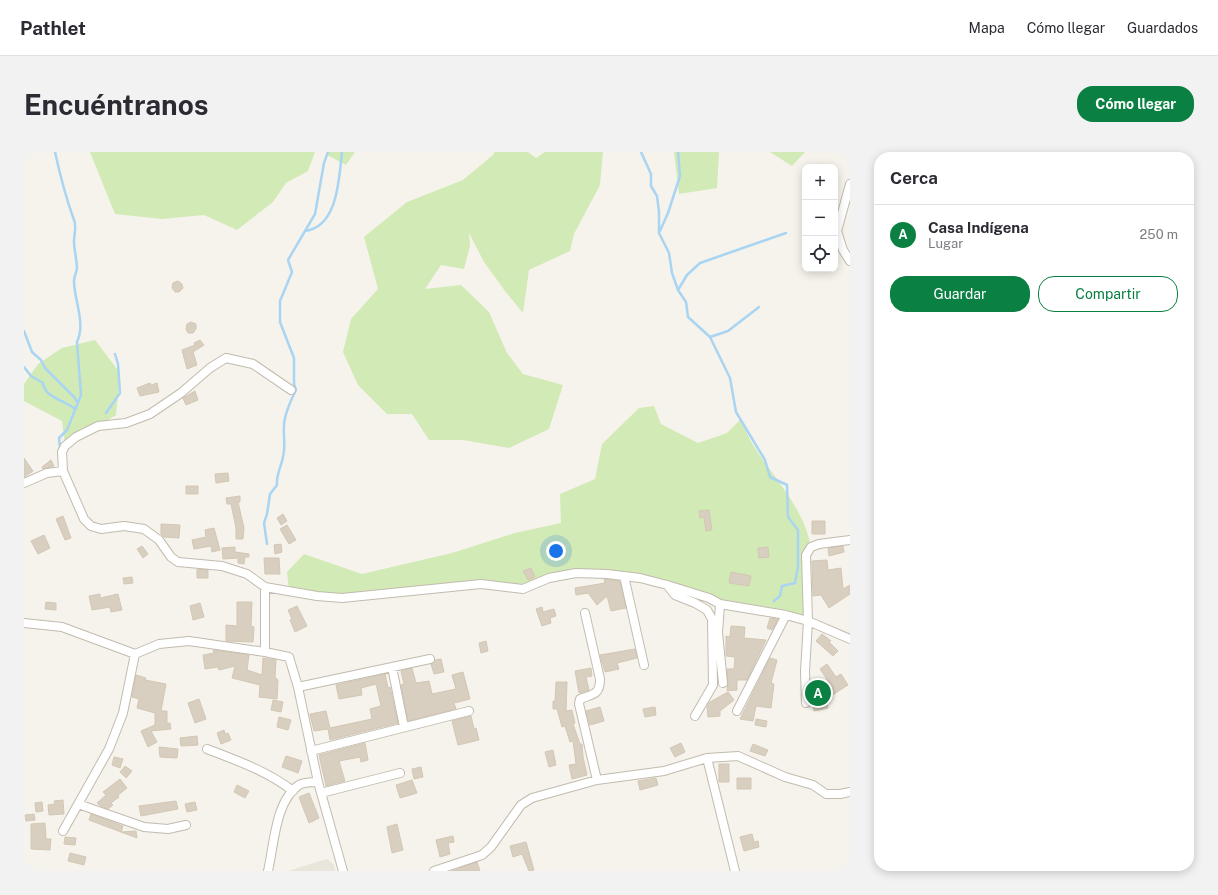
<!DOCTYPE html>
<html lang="es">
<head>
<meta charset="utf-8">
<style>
	:root { --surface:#fff; --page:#f2f2f3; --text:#2b2b33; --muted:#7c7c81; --line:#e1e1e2; --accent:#0b8043 }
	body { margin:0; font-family:"Public Sans",sans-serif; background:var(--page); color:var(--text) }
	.controls { position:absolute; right:12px; top:12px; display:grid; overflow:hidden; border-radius:8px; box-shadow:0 2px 10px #0003 }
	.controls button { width:36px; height:36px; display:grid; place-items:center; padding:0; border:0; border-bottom:1px solid var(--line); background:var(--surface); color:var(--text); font:20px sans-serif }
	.you { position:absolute; left:532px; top:399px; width:14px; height:14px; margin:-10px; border:3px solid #fff; border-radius:50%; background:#1a73e8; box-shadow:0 0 0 6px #1a73e833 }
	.badge { display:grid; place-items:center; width:26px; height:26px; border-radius:50%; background:var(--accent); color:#fff; font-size:13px; font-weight:700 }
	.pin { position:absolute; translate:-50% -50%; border:2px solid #fff; box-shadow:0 1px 4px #0006 }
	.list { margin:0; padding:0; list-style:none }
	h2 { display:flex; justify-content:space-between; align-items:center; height:52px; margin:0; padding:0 16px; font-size:17px }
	h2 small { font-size:13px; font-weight:400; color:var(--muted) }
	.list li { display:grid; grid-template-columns:26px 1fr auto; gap:12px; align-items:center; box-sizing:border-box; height:60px; padding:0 16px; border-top:1px solid var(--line) }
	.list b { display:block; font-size:15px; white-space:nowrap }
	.list p { margin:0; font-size:13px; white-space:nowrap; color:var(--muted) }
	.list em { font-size:13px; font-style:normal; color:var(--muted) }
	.actions { display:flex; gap:8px; padding:12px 16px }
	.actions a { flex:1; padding:9px 0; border:1px solid var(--accent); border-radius:16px; text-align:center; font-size:14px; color:var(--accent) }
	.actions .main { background:var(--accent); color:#fff }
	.icon { flex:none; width:22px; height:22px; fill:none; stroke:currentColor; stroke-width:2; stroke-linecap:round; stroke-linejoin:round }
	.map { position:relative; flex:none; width:826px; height:719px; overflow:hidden; border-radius:16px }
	header { display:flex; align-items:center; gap:24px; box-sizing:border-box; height:56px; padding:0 20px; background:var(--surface); border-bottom:1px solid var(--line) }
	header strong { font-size:19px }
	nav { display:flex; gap:22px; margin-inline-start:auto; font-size:14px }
	.intro { display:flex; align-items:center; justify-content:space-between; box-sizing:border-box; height:96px; padding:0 24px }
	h1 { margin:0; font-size:28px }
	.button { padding:10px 18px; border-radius:16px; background:var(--accent); color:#fff; font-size:14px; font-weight:700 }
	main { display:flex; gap:24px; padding:0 24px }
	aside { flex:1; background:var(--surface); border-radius:16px; box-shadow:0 2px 10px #0003 }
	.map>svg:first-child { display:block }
	.residential { fill:#eae5da }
	.green { fill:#d2eab5 }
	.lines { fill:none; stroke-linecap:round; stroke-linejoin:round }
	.stream { stroke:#a9d4f2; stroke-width:2.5 }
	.building { fill:#d8cfc1; stroke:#d3c7b4 }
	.minor-casing { stroke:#c2bbae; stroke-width:10 }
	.minor { stroke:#fff; stroke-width:8 }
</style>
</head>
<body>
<header>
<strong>Pathlet</strong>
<nav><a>Mapa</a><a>Cómo llegar</a><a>Guardados</a></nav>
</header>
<div class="intro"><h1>Encuéntranos</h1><a class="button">Cómo llegar</a></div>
<main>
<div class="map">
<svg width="826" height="719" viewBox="0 0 826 719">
	<rect width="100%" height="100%" fill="#f6f3ec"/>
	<path class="residential" d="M303,707L310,713L311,719H264Z"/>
	<path class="green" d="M66,0H291L284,19L262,31L249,50L213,78L180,63L138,67L91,62Z
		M304,0H331L322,13L303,3Z
		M470,0H504L512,6L521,0H579L576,33L550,82L546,99L505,118L499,161L481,139L460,110L445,81L446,94L440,117L417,113L401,137L437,133L465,160L483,201L499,222L539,233L525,277L485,296L439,288H405L388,262H363L334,233L319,200L327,167L354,137L340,85L383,50L439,28L470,2Z
		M650,0H695L693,36L655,42Z
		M746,0H781L768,14Z
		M71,188L96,221L92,263L41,294L38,269L0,249V232L14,212L38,196Z
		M630,254L637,272L674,291L703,281L716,268C721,276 724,285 729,293C750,327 779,354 787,395L782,403L784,469L696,452L643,433L552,421L499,437L457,432L318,446L265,439L263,420L280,402L338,422L428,401L491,381L537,371L536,342L571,327L578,292L615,256Z"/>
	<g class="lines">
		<path class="stream" d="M31,0C36,23 42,46 50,68C53,73 50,83 50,89C50,98 53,108 53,117C52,121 50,125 50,129C50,148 62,171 53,190L57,243L43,278L35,286L36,296
			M617,0L627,22V34L633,44L635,60V81L645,101L648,121L654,138L662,150L664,165L686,185L706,226L712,260L741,308L746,325L763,333L764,365L774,378V415L771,431L758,434L756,444L750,449
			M281,79C314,75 315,26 318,0
			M636,79L644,61L656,24L654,0
			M654,138L663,123L676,111L762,81
			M0,179L8,200L17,208L21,216L50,245L54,251
			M686,185L704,179L735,155
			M0,215L7,224L19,231C21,246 40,248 51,257
			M82,261L96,241L94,212L91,202
			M243,392L240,371L243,362L246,342L253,333C252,323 257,315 259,305C262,292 259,286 260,274C260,263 267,248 272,238L270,232V206L256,170V149L268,120L264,108L291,62L300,11L304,0"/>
	</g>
	<path class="building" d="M154,129L158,132L159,136L155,140H151L148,136L149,131Z
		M167,170L172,172V177L169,181H164L162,177L163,172Z
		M176,188L180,193L169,200L173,213L163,217L158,198L171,193L170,191Z
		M126,231L127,233L133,231L135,240L116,244L113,236Z
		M171,239L174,248L162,253L159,246Z
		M0,306L9,319L0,325Z
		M27,308L30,314L19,317L18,315Z
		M204,321L205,329L192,331L191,322Z
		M162,334H174V342H162Z
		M216,344V350H214L220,376L219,387H212V376L207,352H203L202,346Z
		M685,358L688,378L682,379L680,365L676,366L675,359Z
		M259,362L263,369L257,373L253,366Z
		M39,364L47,386L41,388L32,367Z
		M788,369H801V382H788Z
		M137,372L156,373L155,386L140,385L137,382Z
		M263,373L272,388L265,392L256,377Z
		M190,376L196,398L188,400L187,394L170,397L168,388L182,385L181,378Z
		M20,383L26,396L14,402L7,389Z
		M257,392L258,400L251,402L250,393Z
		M118,394L124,402L119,406L113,397Z
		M819,394L820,400L805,404L804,396Z
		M211,395V400L225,402V405H221L220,412L214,411V406L199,407L198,396Z
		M744,395L745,405L735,406L734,396Z
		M240,406H255L256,422H241Z
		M803,408L804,418L817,416L819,437L826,433V442L805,456L797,443L789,444L788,409Z
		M507,416L511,425L504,428L499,419Z
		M173,417L184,418V426H173Z
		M707,420L727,424L725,434L705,431Z
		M108,425L109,431L100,432L99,426Z
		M580,427L596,429L602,456L587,459L583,444L573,453L564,441L552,443L551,436L581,431Z
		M76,442V446L94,442L98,458L87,460L86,455L68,458L65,444Z
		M22,450L32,451V458L21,457Z
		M213,450H228L227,474L230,475L229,490L202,489V473L213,474Z
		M176,451L180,465L169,468L166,454Z
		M273,454L283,474L271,480L266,468L268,467L264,458Z
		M518,455L519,460L530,457L532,464L526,466L527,471L518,474L512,457Z
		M746,466L754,467L748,478L743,476Z
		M707,474L721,475L720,486L742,488L723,528H713V538L703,539L704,530L703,517H710L711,505L702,504V484L706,485Z
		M798,482L807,489L805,490L814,499L809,504L792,489Z
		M462,489L464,499L457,501L455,491Z
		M611,497L613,506L593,511L595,517L581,520L576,503Z
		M189,498L225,503L223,518L238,523L239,506L252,508L251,525L254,528L253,547L235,545L236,533L208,526L211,514L195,518L194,515L181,517L179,503L190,501Z
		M746,506L753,508L747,531L750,532L747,556L732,554L729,569L716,567Z
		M417,507L420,520L410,522L407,512L411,508Z
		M803,512L812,525L817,522L824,533L802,547L804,556L790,559L787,536L806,532L796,517Z
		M388,516L392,531L405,529L408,542L432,537L428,523L439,520L446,547L430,551L432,557L384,569L377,533L380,532L377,519Z
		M567,516L568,524L562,525L565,538L555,541L551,519Z
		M361,522L364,536L366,535L374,571L306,588L304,577L290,579L286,562L302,559L306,576L348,567L346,557L357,554L352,532L337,536L338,543L315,547L312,533Z
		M112,523L122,526L121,528L142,532L137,559H143V571H146L147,577L127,579L133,590L124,595L117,579L131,573V561L113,556L115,547L108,545Z
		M532,530H543L542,559L548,558L551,571L549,572L556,592H558L559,605L563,623L548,627L545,613L552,612L549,589L546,590L541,574L538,575L533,557H529V549H531Z
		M704,540L710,548L696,559V564L684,565L683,554L686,550Z
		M175,547L182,567L171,571L164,551Z
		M249,548L259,550L257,560L247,558Z
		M576,555L580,569L566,573L562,559Z
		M631,555L632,563L621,565L619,557Z
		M447,564L450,577L452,576L455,588L434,593L428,569Z
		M255,565L267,568L264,578L253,575Z
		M732,567L743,569L742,575L731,573Z
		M200,578L201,582L204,581L207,588L197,592L193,581Z
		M173,584L174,593L157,594L156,586Z
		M341,591L344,608L337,610L336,605L315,609L321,629L302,634L295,603Z
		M657,591L661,600L651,605L646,596Z
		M729,592L744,598L741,604L726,599Z
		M135,595L154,597L153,606L136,605Z
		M529,598L532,613L525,615L521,600Z
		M262,604L278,609L274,621L258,615Z
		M90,605L99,607L96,616L88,613Z
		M695,612H705V630H695Z
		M101,614L108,619L102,626L96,620Z
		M397,615L399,625L390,627L388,617Z
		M632,626L634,633L616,638L614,629Z
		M713,626H727V637H713Z
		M96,627L103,636L94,643L95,645L87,651L89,653L84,657L75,653L73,651L82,643L79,640Z
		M388,628L393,641L376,646L372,633Z
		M213,633L225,639L221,646L210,640Z
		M285,641L295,666L285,671L275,645Z
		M39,648L40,662L25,663L24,653L31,652L30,649Z
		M152,649L154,657L117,664L115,654Z
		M18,650L19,659L12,660L11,651Z
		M171,650L173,658L163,660L161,652Z
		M10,662L11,668L2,669L1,663Z
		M67,662L99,674L97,680L65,668Z
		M21,671L22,687H27L26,698L7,697V672Z
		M373,672L379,698L368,701L363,675Z
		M112,679L113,686L97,680Z
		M728,682L730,690L734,689L735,695L720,699L716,685Z
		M429,684L430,690L424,691L426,702L416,705L412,688Z
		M41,685L52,686L51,693L40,692Z
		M502,690L510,718L505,719L498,702L489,705L486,694Z
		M46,701L62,705L60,713L44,709Z
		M453,710L456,719H428Z"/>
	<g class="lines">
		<defs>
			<path id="minor" d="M826,32L813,79L819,98L826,109
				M267,238L229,212L202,206L186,216L157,241L126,262L102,271L74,274L52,285L41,294L38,300L39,319L60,367L67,374L77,377L100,374L120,377L135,388L147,405L154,410L198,414L223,422L241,435L293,444L318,446L457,432L499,437L525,426L552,421L583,422L616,426L643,433L685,446L696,452L762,463L784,469L826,487
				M0,331L23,321L39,319
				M600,424L620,513
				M643,433L651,443L671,451L683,458L688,467L689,533L671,564
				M696,452L694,481L699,531
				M561,461L576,527C576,543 569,542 556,547L555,552L573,628
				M0,471L38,475L111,502L135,492L165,489L241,500L265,505L274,535L294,630L319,719
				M241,500V435
				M368,515L380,575
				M274,535L406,507
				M782,551L781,519L784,469L782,403L787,395L795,392L826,388
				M713,559L762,463
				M183,597C214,609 243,619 269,639
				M287,599L445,559
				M683,606L711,719
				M297,641L376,621
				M54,652L120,675L144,677L162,673
				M39,679L85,597L99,561L111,502
				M244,719C250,694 251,649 275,633C280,630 288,630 294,630
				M410,719L458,703L467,695L497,653L508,646L573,628L640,619L683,606L714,604L761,625L789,633L802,642H816L826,640"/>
		</defs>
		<use href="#minor" class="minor-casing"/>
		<use href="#minor" class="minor"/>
	</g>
</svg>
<div class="controls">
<button>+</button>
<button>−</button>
<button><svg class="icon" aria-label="locate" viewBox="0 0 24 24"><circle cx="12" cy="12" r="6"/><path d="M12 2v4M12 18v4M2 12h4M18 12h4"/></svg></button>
</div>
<div class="you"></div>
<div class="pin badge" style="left:794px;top:541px">A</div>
</div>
<aside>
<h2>Cerca<small></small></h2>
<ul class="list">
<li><span class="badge">A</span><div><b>Casa Indígena</b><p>Lugar</p></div><em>250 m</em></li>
</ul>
<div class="actions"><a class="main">Guardar</a><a>Compartir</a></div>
</aside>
</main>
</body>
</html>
